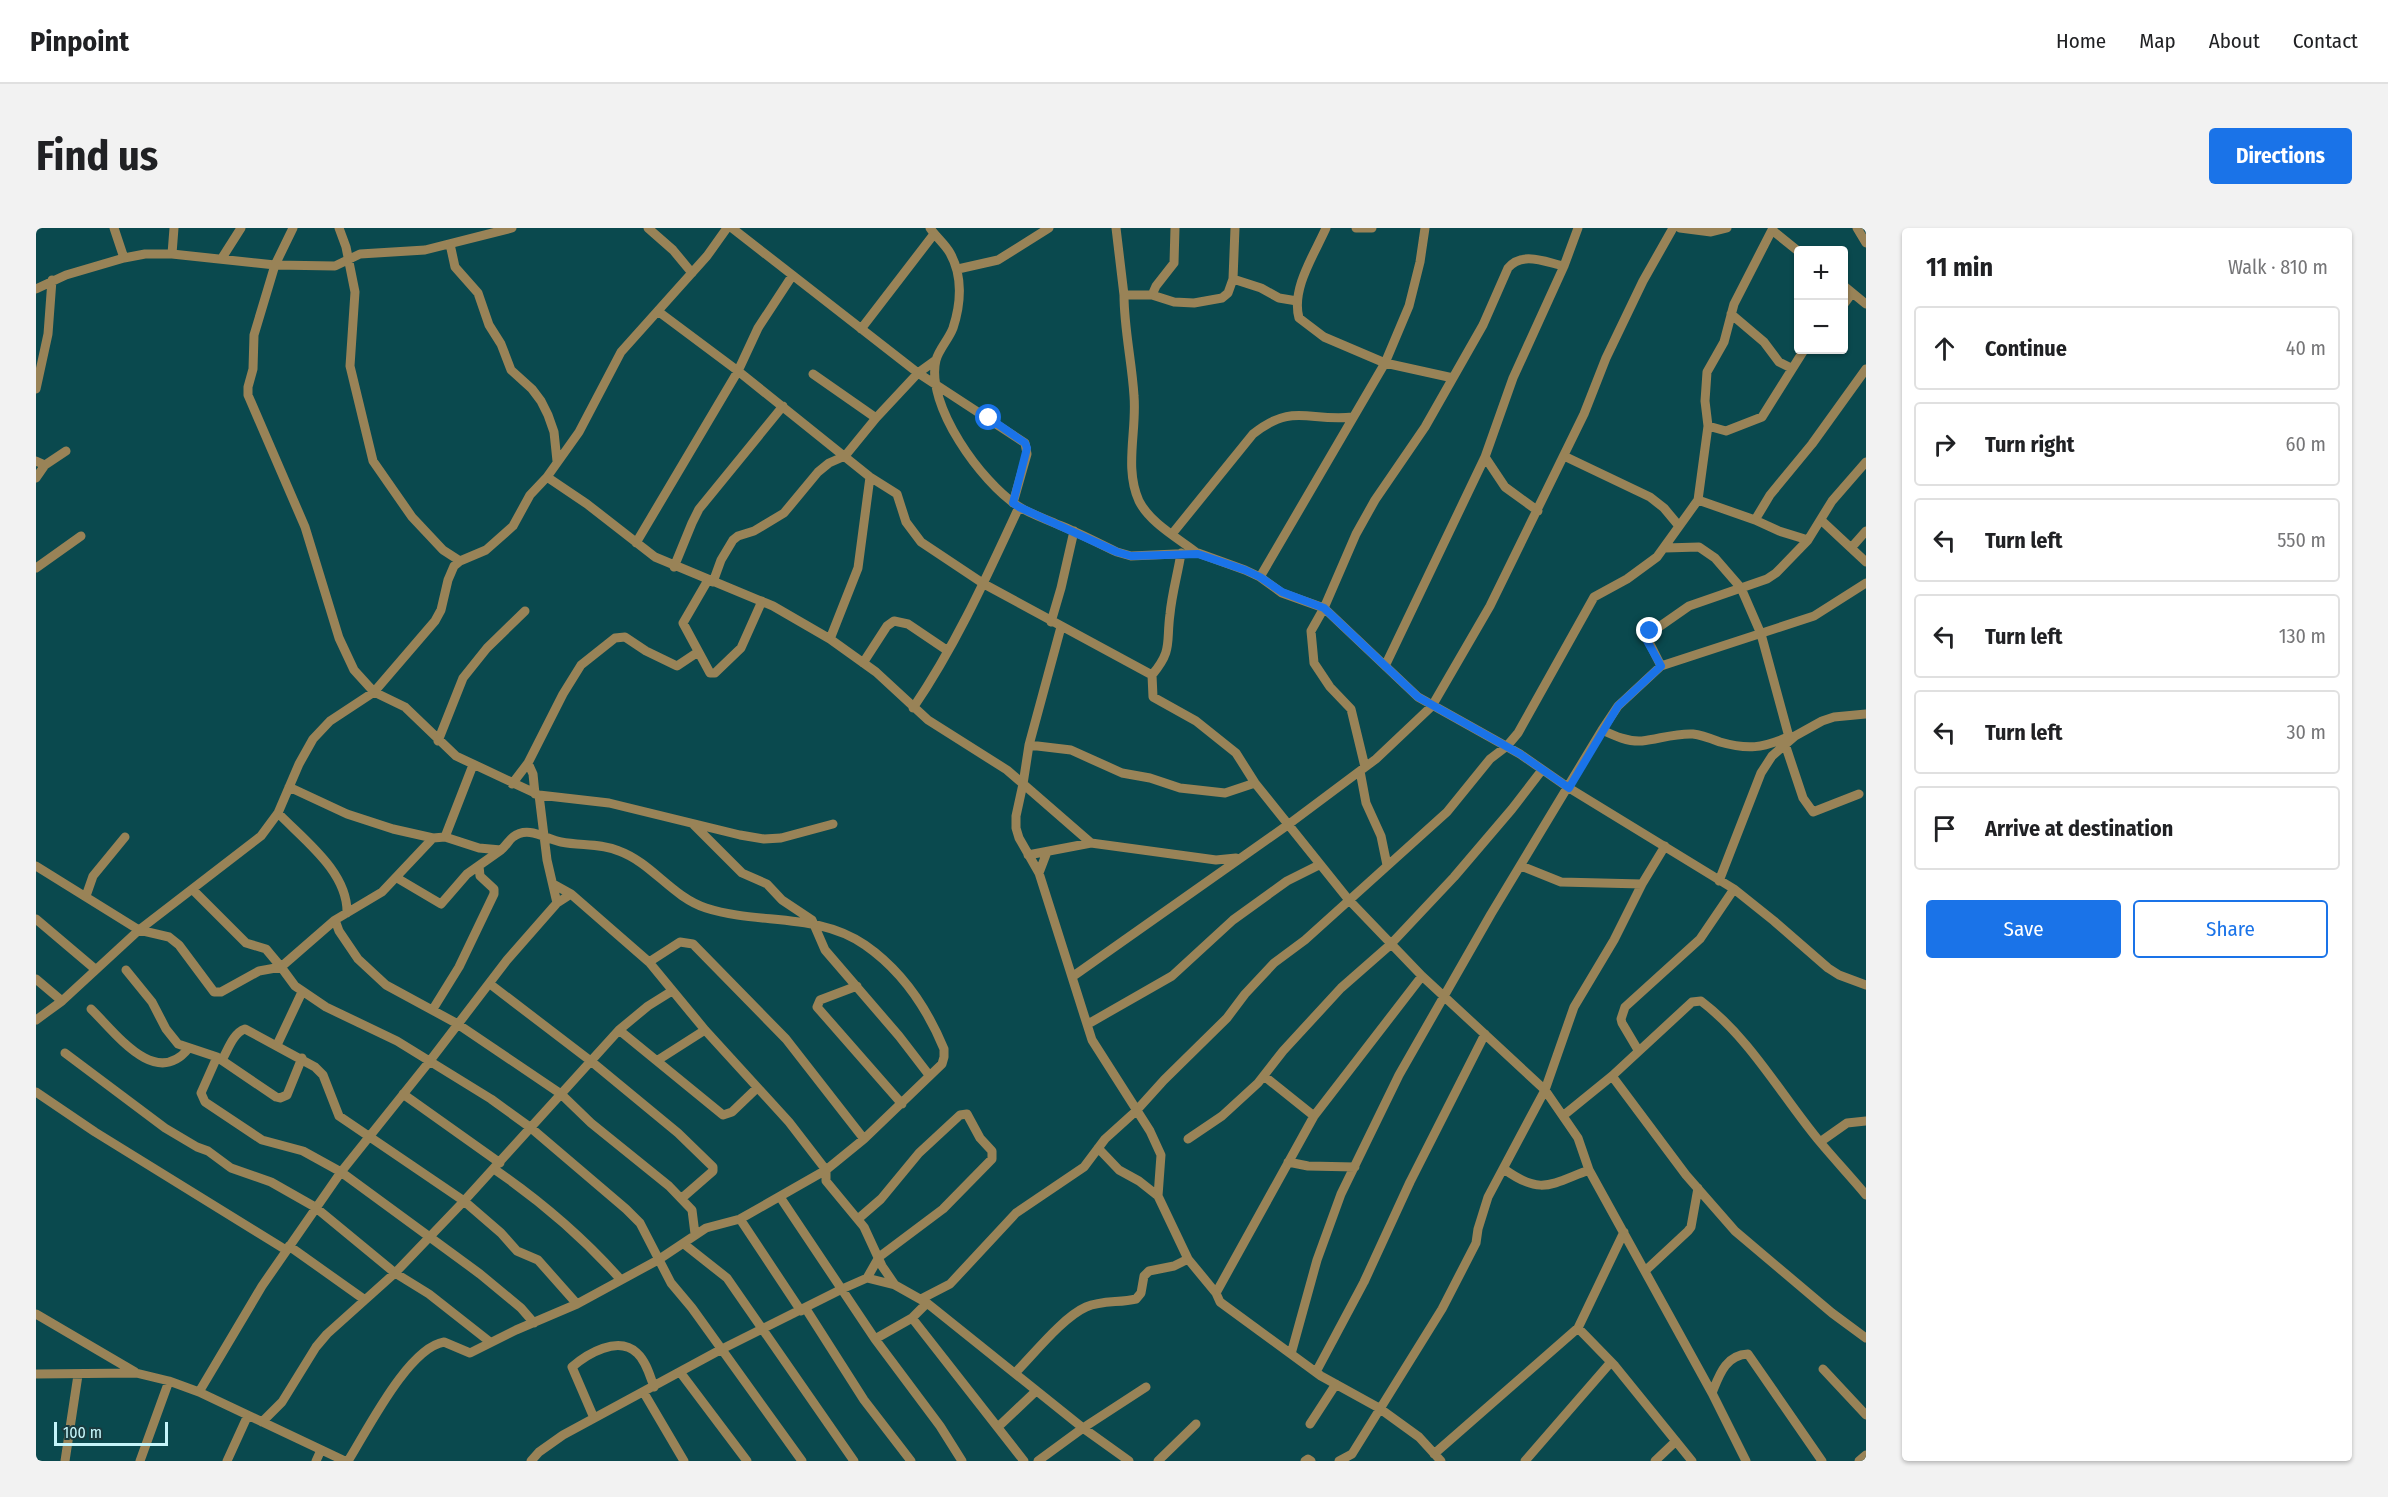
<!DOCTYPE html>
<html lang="en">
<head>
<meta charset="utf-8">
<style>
	:root { --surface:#fff; --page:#f2f2f2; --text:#202124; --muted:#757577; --line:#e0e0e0; --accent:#1a73e8 }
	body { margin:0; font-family:"Fira Sans Condensed",sans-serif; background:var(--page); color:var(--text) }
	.controls { position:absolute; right:18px; top:18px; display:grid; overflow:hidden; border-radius:6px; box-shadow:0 2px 4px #0004 }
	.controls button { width:54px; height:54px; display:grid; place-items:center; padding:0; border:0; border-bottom:2px solid var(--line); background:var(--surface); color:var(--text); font:30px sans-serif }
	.scale { position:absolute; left:18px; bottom:15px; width:114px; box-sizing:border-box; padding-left:6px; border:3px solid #c5f5fa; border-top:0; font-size:16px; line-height:21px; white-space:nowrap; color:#c5f5fa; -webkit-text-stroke:4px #1a3b3f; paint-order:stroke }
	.stop { position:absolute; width:18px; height:18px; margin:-14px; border:4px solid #1a73e8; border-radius:50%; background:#fff }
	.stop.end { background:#1a73e8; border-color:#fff; box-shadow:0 2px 6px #0008 }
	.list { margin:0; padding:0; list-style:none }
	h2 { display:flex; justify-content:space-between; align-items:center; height:78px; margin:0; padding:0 24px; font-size:26px }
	h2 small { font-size:20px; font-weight:400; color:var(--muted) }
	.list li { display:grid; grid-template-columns:39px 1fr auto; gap:18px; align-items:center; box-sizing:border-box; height:84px; margin:0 12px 12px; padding:0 12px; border:2px solid var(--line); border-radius:6px }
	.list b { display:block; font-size:22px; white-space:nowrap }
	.list em { font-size:20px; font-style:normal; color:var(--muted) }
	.actions { display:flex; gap:12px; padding:18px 24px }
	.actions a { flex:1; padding:14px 0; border:2px solid var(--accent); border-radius:6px; text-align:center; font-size:21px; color:var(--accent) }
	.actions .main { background:var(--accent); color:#fff }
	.icon { flex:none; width:33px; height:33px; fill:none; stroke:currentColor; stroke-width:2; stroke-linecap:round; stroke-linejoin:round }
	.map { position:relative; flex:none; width:1830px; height:1233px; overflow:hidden; border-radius:6px }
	header { display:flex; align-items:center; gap:36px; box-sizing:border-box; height:84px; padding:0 30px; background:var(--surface); border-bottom:2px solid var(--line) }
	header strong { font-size:28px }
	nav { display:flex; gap:33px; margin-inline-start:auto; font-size:21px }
	.intro { display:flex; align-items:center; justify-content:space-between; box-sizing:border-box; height:144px; padding:0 36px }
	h1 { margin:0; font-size:42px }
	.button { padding:15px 27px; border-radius:6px; background:var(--accent); color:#fff; font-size:21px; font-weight:700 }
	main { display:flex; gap:36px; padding:0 36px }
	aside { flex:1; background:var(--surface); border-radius:6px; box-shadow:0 2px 4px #0004 }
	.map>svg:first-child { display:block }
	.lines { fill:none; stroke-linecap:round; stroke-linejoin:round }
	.minor { stroke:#998357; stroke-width:9 }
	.route { stroke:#1a73e8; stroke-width:8 }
</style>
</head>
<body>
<header>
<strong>Pinpoint</strong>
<nav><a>Home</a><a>Map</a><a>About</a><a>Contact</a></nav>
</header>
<div class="intro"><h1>Find us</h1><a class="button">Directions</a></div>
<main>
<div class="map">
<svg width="1830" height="1233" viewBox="0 0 1830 1233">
	<rect width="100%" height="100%" fill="#0a494e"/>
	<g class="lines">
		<path class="minor" d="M78,0L88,30
			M257,0L239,37L218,107L217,141L212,159V167L269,299L303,410L318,442L338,464L369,479L420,528L503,567L573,575L704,607L728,611L745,610L797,596
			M303,0L310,19L319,64L314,138L337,233L376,289L407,322L424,333
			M612,0L637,22L656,45
			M696,0L882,145L989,215L991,226L977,275
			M894,0C900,9 909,16 914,25C927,48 925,76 917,100C913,111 903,121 900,132C889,177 946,255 982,278C994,286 1010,291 1023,297C1043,305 1062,315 1081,324L1095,328L1162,325L1209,342L1224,349L1246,365L1288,380L1382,469L1484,526L1533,560L1698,661L1738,693L1792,740L1803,747L1830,757
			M1080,0L1088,67
			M1290,0C1278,27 1255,61 1263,90L1288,109L1349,135L1417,150
			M1320,0H1336
			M1644,0L1675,4L1691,0
			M1821,0L1830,15
			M1736,2L1762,23
			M414,16L419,39L442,65L453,97L465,116L475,142L496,161L505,173L512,187L518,204L521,233
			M136,26L138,0
			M186,30L205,0
			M922,41L962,32L1013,0
			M1197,51L1225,60L1243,70L1261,73
			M1808,58L1830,76
			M0,61L30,47L88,30L109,26H136L239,37L299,38L324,26L389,22L476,0
			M1116,67L1120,58L1138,35L1139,0
			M1808,76L1816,65
			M623,84L702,143L834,249L861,266L870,294L885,314L948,356L1116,447L1117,469L1160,493L1200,525L1219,555L1312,671L1386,748L1509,862L1542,910L1553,942L1676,1165L1710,1233
			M1695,86L1728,114L1743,134L1755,140
			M825,101L898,6
			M777,146L840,190
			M0,161L12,106L16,52
			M1672,198L1690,203L1726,189L1768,122
			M1528,228L1614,269L1628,280L1643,298
			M1449,229L1469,259L1502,283
			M0,233L9,237L30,223
			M511,249L551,276L619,329L737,378L794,411L840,444L892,492L971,542L1055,615
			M0,250L9,237
			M1662,272L1719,292L1734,267L1776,216L1830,141
			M1719,292L1743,303L1772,312
			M1785,292L1830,334
			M1136,306L1217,206C1257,174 1272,194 1317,189
			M600,315L702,143L722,100L756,48
			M1629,320L1663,319L1679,330L1705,360L1725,406L1753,509
			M1815,320L1830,303
			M1161,325C1142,310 1114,295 1103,273C1088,240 1101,203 1098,168C1096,134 1088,101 1088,67H1116L1138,74L1158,75L1186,70L1192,65L1197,51L1199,0
			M638,339L656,295L663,281L747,178
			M0,340L45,308
			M1224,349L1349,135L1373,78L1384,34L1389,0
			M672,352L647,395L674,445H679L705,420L726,373
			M677,354L685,332L697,312L702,308L718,303L748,285L782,244L793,235L809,228L840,190L882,145L900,132
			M1015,394L1025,360L1038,303
			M1025,399L993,517L987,556L980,588V600L983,610L1003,645L1056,812L1114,903L1125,927L1122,968
			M794,411L822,340L834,249
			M827,435L851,398L858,393L872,396L912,423
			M1350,436L1449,229L1477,150L1528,38L1542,0
			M1625,438L1778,388L1830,355
			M1116,447C1137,422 1130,415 1134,386C1136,365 1142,345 1145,325
			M877,480C920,417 951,348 983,279
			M1566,502C1579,508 1592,514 1606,513C1623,511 1640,505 1657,506C1666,507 1676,511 1684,514C1712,522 1726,520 1752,509
			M402,513L427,450L451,420L489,383
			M1749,516L1767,570L1777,584L1823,566
			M993,517L1035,522L1086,545L1114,550L1144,560L1189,565L1219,555
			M492,535L497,546L499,566
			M1329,539L1315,481L1294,459L1278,435L1275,403L1288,380L1320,306L1339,272L1389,199L1447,97L1472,40C1486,23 1509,34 1528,38
			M1324,543L1330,575L1345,608L1351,637
			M476,556L492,535L527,466L545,437L579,410L589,409L610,423L641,438L662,424
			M253,559L311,586L357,601L397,610L409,609L443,620L465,622C470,618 473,612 477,609C492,597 510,611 525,614C545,618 564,615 583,623C616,635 636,669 670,680C722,697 782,684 829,717C865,742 891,780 908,821V829L906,836L828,911L790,942L704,991L670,1000L622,1032L541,1076L480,1102L434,1125L408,1114C372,1120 331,1203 312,1233
			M503,567L511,632L521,675
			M242,585C268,612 312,644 311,685
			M657,596L706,645L731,656L746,672L776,692L789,722L863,808L893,847
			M409,609L437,537
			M397,610L346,664L299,692L245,739L259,758L290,779L361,813L455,871L495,900L590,981L604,995L635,1055L656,1080L766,1233
			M992,627L1055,615L1180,632L1200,630
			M0,638L103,702L133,709L143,717L178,764H185L223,743L245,739L230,721L210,715L157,662
			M1485,638L1525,654L1606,656
			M1003,645L1011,624
			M361,650L405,676L431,646L465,622
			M1683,653L1725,545L1736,528L1759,508L1786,493L1798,489L1830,486
			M517,656L535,666L613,734L669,802L753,894L790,942V953L828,999L846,1038L859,1057L891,1075L1047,1200L1093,1233
			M50,668L57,648L89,609
			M0,691L59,741
			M299,692L303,703L322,731L350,757L420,795L525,866L555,895L633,958L656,982L659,1006
			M613,734L644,714L657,716L750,811L828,911
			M90,742L116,774L130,801L142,816L181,829L240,869L244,870L251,867L266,830
			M1036,749L1253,596L1340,531L1396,478L1454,378L1548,186L1570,130L1607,53L1637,0
			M0,751L26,773
			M454,756L556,834L642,905L677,939V943L646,970
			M821,758L784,772L781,779L866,876
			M55,781C79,804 119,861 152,821
			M397,781L423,739L458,666V661L444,648L443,638
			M0,792L26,773L103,702L225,608L242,585L263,536L277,511L294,493L338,464L399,393L405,382L412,352L418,338L424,333L450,322L477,298L494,267L511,249L543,204L585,124L671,28L691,0
			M1052,796L1136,748L1197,692L1251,653L1283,637
			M583,802L687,887L696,884L721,860
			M241,817L266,764
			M1602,822L1586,795L1585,791L1589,779L1664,711L1698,661
			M29,825L129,900L161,919L172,923L195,940L235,954L279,979L359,1045L393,1066L454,1114
			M181,829L165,865L169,874L226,912L267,923L305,944L444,1046L485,1080L498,1095
			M186,832C192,822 197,805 209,801L279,839L287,847L303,888L428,973L465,1005L481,1023L502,1032L541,1076
			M622,832L669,802
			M1228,848L1278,888
			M1576,848L1650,947L1699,1003L1796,1085L1830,1110
			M0,864L59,904L250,1022
			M367,866L464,935
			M1528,887L1576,848L1656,774L1665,773C1714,810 1745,867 1784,914C1799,932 1815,949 1830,967
			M1152,911L1186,888L1222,855L1247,823L1305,760L1354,717L1418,649L1476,581L1506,542
			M1784,914L1811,895L1830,893
			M1062,920L1083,942L1103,953L1122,968L1152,1031L1180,1065L1184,1074L1285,1148L1343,1180L1383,1209L1405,1233
			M1252,934L1272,938L1319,939
			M458,941C506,974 546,1008 585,1052
			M1468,941C1505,968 1515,956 1553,942
			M744,969L839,1111L904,1198L926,1233
			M704,991L765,1083
			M822,991L845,971L883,925L924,887L931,886L944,910L956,923V931L907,981L843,1029L831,1050
			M1588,1004L1542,1100L1579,1138L1656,1233
			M648,1016L691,1050L818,1233
			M253,1018L329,1072
			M1609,1043L1652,1003L1655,999L1662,960
			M1180,1065L1278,888L1386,748
			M885,1071L914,1056L980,985L1048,939L1069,911L1100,883L1128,852L1191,790L1209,766L1238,735L1269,712L1411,584L1454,531L1471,518L1482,505L1558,369L1591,351L1621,329L1662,272L1672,198L1669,173L1671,144L1688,114L1698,76L1737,0
			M770,1081L828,1172L875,1233
			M0,1086L99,1144
			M876,1090L988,1233
			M839,1111L876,1090L891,1075
			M1255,1126L1281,1032L1305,966L1363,847L1455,686L1566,502L1582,478L1625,438L1610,408L1653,378L1731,351L1740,345L1772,312L1796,273L1830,234
			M1787,1141L1830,1187
			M644,1144L711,1233
			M1280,1144L1328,1054L1374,954L1449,806
			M979,1145C997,1127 1027,1089 1050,1079C1066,1072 1083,1075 1100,1071L1105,1065L1108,1048L1113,1043L1138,1038L1152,1031
			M0,1146L100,1145L133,1153L163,1164L309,1233
			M163,1164L226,1058L305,944L393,834L471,732L521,675L535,666
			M608,1165L648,1233
			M1676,1165C1683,1148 1689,1127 1712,1126L1786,1233
			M558,1190L536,1139C551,1126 582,1107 601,1125C610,1133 614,1148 618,1159
			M226,1194L246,1174L280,1119L291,1106L359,1045L428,973L583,802L612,778L636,763
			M1274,1196L1300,1156
			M962,1199L1000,1163
			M1398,1226L1542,1100
			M29,1233L42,1147
			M104,1233L133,1153
			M191,1233L212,1187
			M280,1233L285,1222
			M495,1233L503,1224L527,1207L684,1122L806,1061L831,1050L859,1057
			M1002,1233L1047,1200L1110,1159
			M1122,1233L1160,1196
			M1269,1233L1272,1231L1275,1233
			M1303,1233L1316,1226L1406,1081L1440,1015L1442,1001L1452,969L1509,862L1538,779L1578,712L1606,656L1629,618
			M1489,1233L1575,1134
			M1619,1233L1640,1213
			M1823,1233L1830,1227"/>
	</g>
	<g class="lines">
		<path class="route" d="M953,190L989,215L991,220L977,275L983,279L1081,324L1095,328L1162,326L1209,342L1224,349L1246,364L1288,380L1382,469L1484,526L1533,560L1582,478L1625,438L1610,411L1614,403"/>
	</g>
</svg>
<div class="controls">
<button>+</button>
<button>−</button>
</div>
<div class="scale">100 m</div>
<div class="stop" style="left:953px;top:190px"></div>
<div class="stop end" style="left:1614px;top:403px"></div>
</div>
<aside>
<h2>11 min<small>Walk · 810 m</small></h2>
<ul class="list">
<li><svg class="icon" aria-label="ahead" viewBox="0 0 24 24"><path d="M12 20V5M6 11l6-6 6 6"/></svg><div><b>Continue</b></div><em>40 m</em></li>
<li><svg class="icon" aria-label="right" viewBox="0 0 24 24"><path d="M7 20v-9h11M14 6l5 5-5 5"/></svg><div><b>Turn right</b></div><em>60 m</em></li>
<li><svg class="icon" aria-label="left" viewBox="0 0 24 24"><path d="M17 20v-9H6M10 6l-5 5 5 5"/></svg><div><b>Turn left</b></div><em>550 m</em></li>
<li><svg class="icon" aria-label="left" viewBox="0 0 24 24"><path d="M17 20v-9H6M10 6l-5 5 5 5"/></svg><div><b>Turn left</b></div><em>130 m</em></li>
<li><svg class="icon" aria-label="left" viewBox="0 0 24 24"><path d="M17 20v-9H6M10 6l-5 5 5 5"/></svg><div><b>Turn left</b></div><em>30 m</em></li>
<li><svg class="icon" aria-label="arrive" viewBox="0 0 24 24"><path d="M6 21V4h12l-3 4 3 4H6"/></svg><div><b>Arrive at destination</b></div></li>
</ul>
<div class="actions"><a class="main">Save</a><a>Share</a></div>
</aside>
</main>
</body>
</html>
